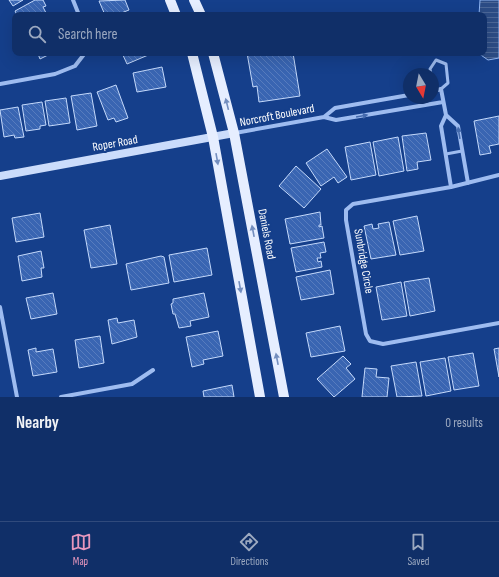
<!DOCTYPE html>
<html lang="en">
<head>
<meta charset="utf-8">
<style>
	:root { --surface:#102f68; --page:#19376e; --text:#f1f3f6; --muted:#9ca9c0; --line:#304a7c; --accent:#e797bd }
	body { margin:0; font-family:"Sofia Sans Condensed",sans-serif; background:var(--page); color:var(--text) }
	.compass { position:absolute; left:403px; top:68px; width:36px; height:36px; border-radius:50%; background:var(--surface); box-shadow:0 4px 16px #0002; rotate:170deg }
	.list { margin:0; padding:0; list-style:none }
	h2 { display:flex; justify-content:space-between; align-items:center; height:52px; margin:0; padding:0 16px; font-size:17px }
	h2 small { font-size:13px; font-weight:400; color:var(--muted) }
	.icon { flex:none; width:22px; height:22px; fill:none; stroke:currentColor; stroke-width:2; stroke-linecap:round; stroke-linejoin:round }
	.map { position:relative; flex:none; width:499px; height:397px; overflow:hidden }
	.search { position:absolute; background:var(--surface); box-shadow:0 4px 16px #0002; left:12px; right:12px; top:12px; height:44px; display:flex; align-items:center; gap:10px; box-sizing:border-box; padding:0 14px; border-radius:8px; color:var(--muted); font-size:15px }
	.sheet { height:124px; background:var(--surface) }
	nav { display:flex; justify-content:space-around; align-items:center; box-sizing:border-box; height:56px; border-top:1px solid var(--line); background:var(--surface); font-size:11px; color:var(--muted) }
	nav a { display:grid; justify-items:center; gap:2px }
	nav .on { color:var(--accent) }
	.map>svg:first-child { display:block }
	.water { fill:url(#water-rules); stroke:#90b6f3 }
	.building { fill:url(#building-back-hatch); stroke:#c4d9fb }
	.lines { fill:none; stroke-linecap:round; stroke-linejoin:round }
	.lane { stroke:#9ebcf0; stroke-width:3 }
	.street { stroke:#9ebcf0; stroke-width:4 }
	.secondary { stroke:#cbdcfb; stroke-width:8 }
	.primary { stroke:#e6eeff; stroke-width:10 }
	.oneway { fill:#738ebf }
	.oneway2 { fill:#456bae }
	.labels { text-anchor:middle; stroke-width:4; stroke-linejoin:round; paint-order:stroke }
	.street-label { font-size:12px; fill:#fff; stroke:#153f8b }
</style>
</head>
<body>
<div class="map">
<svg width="499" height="397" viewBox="0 0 499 397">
	<defs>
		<pattern id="water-rules" width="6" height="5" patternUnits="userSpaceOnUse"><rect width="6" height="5" fill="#2c4c85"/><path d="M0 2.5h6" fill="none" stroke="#4c6797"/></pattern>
		<pattern id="building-back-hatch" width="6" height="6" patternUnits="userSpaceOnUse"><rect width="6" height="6" fill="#3965b2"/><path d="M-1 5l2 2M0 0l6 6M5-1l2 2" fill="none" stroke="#577cbe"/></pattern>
	</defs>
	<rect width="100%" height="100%" fill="#153f8b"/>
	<path class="water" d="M480,0H499V58L488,60L478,53H484V15H479Z"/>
	<path class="building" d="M9,0H23L13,6Z
		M35,0H43L46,6L43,7L47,15H17L15,11Z
		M125,0L129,10L116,15H105L99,1Z
		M33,53H52L40,59L38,54L34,55Z
		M122,53H153L127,64Z
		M247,53H293L300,96L259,102L257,86L253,87Z
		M162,67L166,87L137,92L133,73Z
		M116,85L128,118L116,122L114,118L108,120L97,92Z
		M91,93L97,126L77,130L71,96Z
		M66,98L70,123L49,126L45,101Z
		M42,102L46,125L40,126V129L26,131L22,105Z
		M18,107L24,137L15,138L14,135L4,137L0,110Z
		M499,116V144L489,146L491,153L480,155L474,121Z
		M426,133L431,160L417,162L418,169L407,171L402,136Z
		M398,137L404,171L379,176L373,142Z
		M370,142L376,175L351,180L345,147Z
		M327,149L347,177L338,183L334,177L321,186L306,163Z
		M296,166L321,189L304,208L279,186Z
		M320,212L321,225H319V227L322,226L324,238L290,244L285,219Z
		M40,213L44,237L16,242L12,218Z
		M417,216L424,251L400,255L393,221Z
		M389,222L396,255L371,259L364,226L372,224L373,229L379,228L378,224Z
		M110,225L117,264L91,268L84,230Z
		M324,242L326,252L320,253L321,258H317L318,262L321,261L322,267L296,272L291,248Z
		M207,248L212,275L174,282L169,255Z
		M41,251L44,268H41L42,277L22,281L18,256Z
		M161,256L164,257L169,283L131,290L126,264Z
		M330,270L334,294L301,300L296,277Z
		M429,278L435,311L410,316L404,282Z
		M401,282L407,316L382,320L376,287Z
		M53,293L57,314L31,319L26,298Z
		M204,293L209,317L190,321L191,326L179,328L175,314H173L171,304L173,303V299Z
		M117,318L118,323L134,320L137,337L112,344L108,320Z
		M340,326L345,351L311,357L306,333Z
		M218,331L223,356L203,360L204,364L192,367L186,337Z
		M100,336L104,363L79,368L75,340Z
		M36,348V352L53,349L57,372L33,376L28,350Z
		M499,348V377L494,349Z
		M473,353L479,386L454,390L448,357Z
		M343,356L351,364L346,368L355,379L334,397L317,379Z
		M445,358L451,391L426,396L420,362Z
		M416,362L422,396L397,397L391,366Z
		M365,368L377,369L376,377L389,378L387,397H362Z
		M232,385L234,397H204L203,391Z"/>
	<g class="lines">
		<path class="lane" d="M431,74L430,69L436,60L446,64L448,83L441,89
			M433,85L434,90
			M446,154L462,151"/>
		<path class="street" d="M73,0L79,15
			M0,84L55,74L75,66L85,53
			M433,91L441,89L446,115L441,126L451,187
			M446,115L458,126L468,183
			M324,117L335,108L409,95
			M235,133L324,117L336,120L443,102
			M499,175L451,187L353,204L346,210V220L366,334L370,341L383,344L499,323
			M0,307L17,397
			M61,397L132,384L153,370"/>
		<path class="secondary" d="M0,176L234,133"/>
		<path class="primary" d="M170,0L176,15
			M194,0L201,15
			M192,53L213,137L260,397
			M213,53L234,133L284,397"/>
	</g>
	<defs><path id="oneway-solid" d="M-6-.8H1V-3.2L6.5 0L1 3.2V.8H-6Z"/></defs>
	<g class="oneway">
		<use href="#oneway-solid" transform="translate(227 104) rotate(-104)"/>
		<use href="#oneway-solid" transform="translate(217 159) rotate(80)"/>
		<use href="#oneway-solid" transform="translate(253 231) rotate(-101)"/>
		<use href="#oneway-solid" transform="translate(240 287) rotate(80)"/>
		<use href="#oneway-solid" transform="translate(277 359) rotate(-101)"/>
	</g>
	<g class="oneway2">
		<use href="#oneway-solid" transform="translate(362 116) rotate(-10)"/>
		<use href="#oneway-solid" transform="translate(459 133) rotate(-99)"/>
	</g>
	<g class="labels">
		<g class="street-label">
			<text transform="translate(277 115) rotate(-11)" y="4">Norcroft Boulevard</text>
			<text transform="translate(115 143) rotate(-10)" y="4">Roper Road</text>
			<text transform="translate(267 234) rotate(79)" y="4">Daniels Road</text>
			<text transform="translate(364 261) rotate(80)" y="4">Sunbridge Circle</text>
		</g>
	</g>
</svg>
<svg class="compass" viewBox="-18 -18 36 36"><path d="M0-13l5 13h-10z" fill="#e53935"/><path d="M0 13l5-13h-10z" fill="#9ca9c0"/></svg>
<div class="search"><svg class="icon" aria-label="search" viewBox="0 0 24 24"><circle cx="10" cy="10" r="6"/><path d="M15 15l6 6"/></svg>Search here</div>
</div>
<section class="sheet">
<h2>Nearby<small>0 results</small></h2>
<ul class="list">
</ul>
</section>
<nav>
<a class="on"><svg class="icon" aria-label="map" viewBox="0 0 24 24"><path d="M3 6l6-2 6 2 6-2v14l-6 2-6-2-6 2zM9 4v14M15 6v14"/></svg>Map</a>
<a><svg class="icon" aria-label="directions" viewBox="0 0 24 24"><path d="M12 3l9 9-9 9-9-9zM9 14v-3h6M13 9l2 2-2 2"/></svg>Directions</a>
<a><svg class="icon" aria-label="saved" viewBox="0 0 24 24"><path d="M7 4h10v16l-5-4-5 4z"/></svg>Saved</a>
</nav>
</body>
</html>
